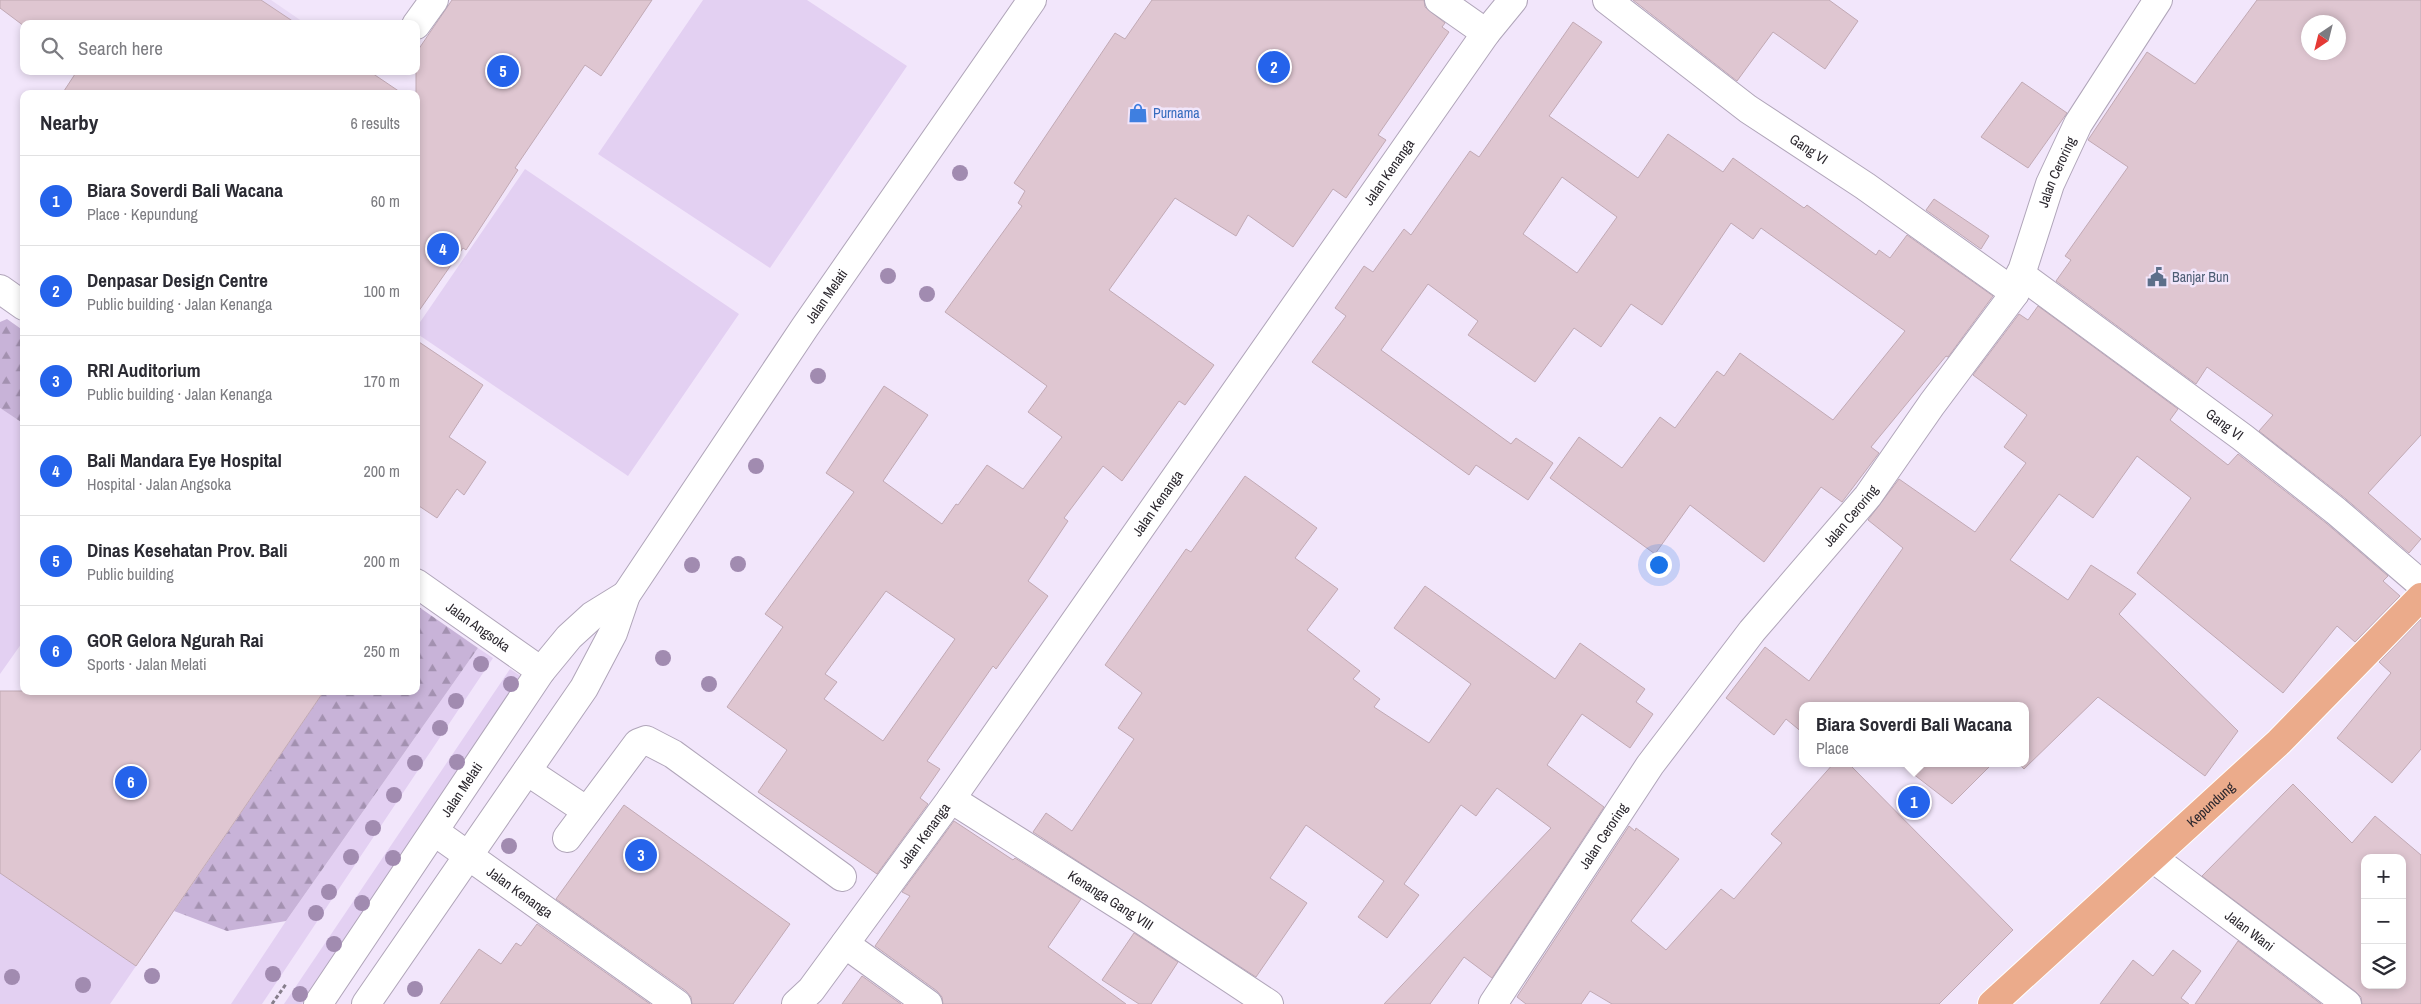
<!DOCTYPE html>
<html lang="en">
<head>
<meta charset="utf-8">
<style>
	:root { --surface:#fff; --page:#f2f2f3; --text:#2b2b33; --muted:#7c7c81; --line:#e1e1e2; --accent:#2563eb }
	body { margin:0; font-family:"Archivo Narrow",sans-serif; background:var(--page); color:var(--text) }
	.controls { position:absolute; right:15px; bottom:15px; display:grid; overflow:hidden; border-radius:10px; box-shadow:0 2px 8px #0003 }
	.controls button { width:45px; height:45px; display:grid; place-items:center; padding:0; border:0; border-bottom:1px solid var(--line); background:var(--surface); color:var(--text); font:25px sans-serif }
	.compass { position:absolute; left:2301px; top:15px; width:45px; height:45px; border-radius:50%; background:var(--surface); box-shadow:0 2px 8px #0003; rotate:215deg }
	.you { position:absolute; left:1658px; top:564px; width:18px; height:18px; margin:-12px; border:4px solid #fff; border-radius:50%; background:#1a73e8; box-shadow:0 0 0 8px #1a73e833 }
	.badge { display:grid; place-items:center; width:32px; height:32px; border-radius:50%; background:var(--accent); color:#fff; font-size:16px; font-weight:700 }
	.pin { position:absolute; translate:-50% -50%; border:2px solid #fff; box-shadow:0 1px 5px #0006 }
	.popup { position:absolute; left:1799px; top:702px; width:230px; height:65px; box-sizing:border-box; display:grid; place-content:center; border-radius:10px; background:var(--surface); filter:drop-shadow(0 1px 4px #0005); font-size:16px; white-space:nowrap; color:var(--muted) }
	.popup b { font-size:19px; color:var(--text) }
	.popup::after { content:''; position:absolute; left:50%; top:100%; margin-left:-10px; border:10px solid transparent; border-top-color:var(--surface) }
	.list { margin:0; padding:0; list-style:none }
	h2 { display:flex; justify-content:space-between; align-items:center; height:65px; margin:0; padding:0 20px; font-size:21px }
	h2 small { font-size:16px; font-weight:400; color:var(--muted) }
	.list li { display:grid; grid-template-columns:32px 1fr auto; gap:15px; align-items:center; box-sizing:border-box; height:90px; padding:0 20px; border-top:1px solid var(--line) }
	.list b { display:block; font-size:19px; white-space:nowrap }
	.list p { margin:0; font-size:16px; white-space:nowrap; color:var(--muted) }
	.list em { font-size:16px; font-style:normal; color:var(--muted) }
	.icon { flex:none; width:28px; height:28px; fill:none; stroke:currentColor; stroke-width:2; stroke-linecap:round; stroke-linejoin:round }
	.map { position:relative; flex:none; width:2421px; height:1004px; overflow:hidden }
	.search { position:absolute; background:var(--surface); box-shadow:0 2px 8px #0003; left:20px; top:20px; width:400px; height:55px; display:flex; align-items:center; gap:12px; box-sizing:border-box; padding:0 18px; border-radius:10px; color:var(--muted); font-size:19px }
	.panel { position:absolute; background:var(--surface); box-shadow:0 2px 8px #0003; left:20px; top:90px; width:400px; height:605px; border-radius:10px }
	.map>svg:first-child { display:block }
	.built { fill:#e8d9f4 }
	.green { fill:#e3d0f2 }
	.forest { fill:url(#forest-firs) }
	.building { fill:#dfc6d1; stroke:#c1a9b4; fill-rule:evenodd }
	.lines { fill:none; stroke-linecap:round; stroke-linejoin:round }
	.minor-casing { stroke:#b0a5b9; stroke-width:30 }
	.major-casing { stroke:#fff; stroke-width:30 }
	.path { stroke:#867e8b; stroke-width:3; stroke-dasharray:4 2.5; stroke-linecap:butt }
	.minor { stroke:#fff; stroke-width:28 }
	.major { stroke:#ebab8b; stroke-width:28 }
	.tree { fill:#a18bb0 }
	.labels { text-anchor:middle; stroke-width:5; stroke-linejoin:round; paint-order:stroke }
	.shop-label { font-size:14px; fill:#366cbe; stroke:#f2e6fb; text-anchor:start }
	.street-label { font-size:14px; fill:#2a262d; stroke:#f2e6fb }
	.service-label { font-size:14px; fill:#4e5e75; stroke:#f2e6fb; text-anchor:start }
</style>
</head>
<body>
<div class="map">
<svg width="2421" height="1004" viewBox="0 0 2421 1004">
	<defs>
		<pattern id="forest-firs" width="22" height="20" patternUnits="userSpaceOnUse" patternTransform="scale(1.25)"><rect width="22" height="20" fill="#c8b3d8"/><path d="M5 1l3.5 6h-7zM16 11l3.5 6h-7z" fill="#a391b0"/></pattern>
	</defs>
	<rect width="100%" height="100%" fill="#f2e6fb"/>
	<path class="built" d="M241,0H271L306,24H225Z"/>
	<path class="green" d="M703,0H807L907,66L770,268L598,154Z
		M525,169L739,314L628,476L416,333V328Z
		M0,408L24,424V640L0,674Z
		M478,648L493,658L262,1004H231L286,921Z
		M510,669L522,677L302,1004H284Z
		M0,873L136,966L110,1004H0Z"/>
	<path class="forest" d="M7,319L24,331V424L0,408V322Z
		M416,605L478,648L286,921L227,931L174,911L324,691H416Z"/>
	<path class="building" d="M0,0H261L297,24H24V26L0,8Z
		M452,0H652L601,76L585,65L515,168L518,170L466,250L463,248L416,315V53Z
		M1152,0H1424L1425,7L1445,23L1442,27L1449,32L1378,135L1386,140L1346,198L1333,189L1293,247L1248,215L1236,236L1175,198L1109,290L1214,365L1185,405L1179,401L1122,481L1103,466L1064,518L1068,521L1028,581L1048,596L996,669L993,666L927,761L940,769L920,798L928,804L877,874L758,792L787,750L727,707L783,627L765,614L854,492L826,473L884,386L928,415L883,481L942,524L956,504L958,505L987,465L1023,489L1062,437L1028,412L1047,386L945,312L1022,206L1018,203L1025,191L1014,183L1115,33L1125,39ZM886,591L955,639L883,741L824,699L837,682L825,674Z
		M1633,0H1829L1858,21L1825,69L1773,32L1737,81Z
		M2257,0H2421V435L2368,493L2421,539L2409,553L2346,499L2259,431L2273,415L2207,367L2196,384L2056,281L2071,260L2065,256L2128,167L2088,140L2147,52L2195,84ZM2308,22H2338V52H2308Z
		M1573,22L1602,42L1549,116L1638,178L1668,134L1723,172L1733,158L1804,208L1807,205L1876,255L1879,250L1890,258L1907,235L1993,296L1948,357L1946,356L1871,447L1879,453L1842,502L1821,487L1764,562L1690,505L1655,554L1550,478L1579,437L1622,468L1660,417L1675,428L1717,371L1724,376L1740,353L1833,420L1905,331L1761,228L1753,239L1731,223L1662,325L1631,304L1601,347L1574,328L1535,382L1468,335L1478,321L1428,284L1381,350L1511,444L1516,438L1553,463L1528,500L1476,465L1469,475L1312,362L1346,316L1335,308L1364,266L1373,272L1404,229L1411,235L1470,151L1479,157ZM1562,177L1617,217L1577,273L1523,234Z
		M77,71H369L403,94H62Z
		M2022,82L2067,113L2028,168L1981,137Z
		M1934,199L1989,236L1981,249L1926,210Z
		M2038,306L2178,409L2170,420L2228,465L2238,454L2326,523L2388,576L2383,581L2400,596L2355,642L2337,626L2283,693L2137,573L2191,498L2137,456L2093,518L2059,494L2010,560L2068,600L2091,565L2136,594L2119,614L2238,731L2205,776L2098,697L2024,769L2018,763H2025V706H1803V733L1786,719L1774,735L1726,698L1765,647L1809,681L1903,548L1868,520L1899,479L1975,532L2026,463L2004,447L2027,415L1973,375L2019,314L2028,320Z
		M416,340L483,385L449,437L486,462L464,495L457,489L437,518L416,504Z
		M1245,476L1317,528L1295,558L1338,589L1307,630L1360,671L1353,679L1380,699L1374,707L1429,743L1471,684L1394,628L1425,586L1555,679L1580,643L1645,689L1636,702L1653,714L1630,748L1582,714L1547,765L1604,807L1492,978L1464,957L1430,1004H1384L1551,828L1497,788L1476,816L1461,805L1404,884L1419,895L1387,938L1358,917L1384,881L1306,825L1270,878L1307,903L1256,977L1033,832L1046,813L1072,831L1134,739L1118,728L1142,693L1105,665L1186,549L1191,552Z
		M2421,619V749L2392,783L2337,738L2391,673L2379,662Z
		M0,691H324L136,966L0,873Z
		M1834,763H1855L1852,767L2013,930L1939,1004H1612L1590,991L1581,1004H1526L1517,997L1629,826L1635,831L1636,828L1679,859L1631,921L1666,950L1721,889L1734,899L1782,843L1771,834Z
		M1899,763H1993L1952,804Z
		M2293,784L2352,843L2375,816L2421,855V1004H2362L2361,997L2356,992L2202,876ZM2365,858H2402V985H2365Z
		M624,805L790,924L733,1004H692L691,997L686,991L556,899Z
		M954,821L1013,860L1015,858L1081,899L1048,947L1126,1004H943L942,997L937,991L875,946L910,896L902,892Z
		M537,924L650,1004H440L479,949L501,964L516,943L521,946Z
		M1134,933L1178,962L1151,1004H1139L1102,980Z
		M2238,941L2321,1004H2195Z
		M2173,950L2201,971L2181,998L2189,1004H2100L2133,960L2153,976Z
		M862,976L901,1004H842Z"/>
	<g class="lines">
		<defs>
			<g id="minor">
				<path d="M1439,0L1486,33"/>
				<path id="s1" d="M1607,0L1748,109L1865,186L2015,293"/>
				<path d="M416,25L434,0"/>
				<path id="s2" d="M2020,274L2242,437L2336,511L2421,584"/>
				<path d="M0,289L24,306"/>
				<path id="s3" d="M416,583L541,671"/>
				<path d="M527,771L587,811"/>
				<path id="s4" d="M951,799L1133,914L1269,1004"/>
				<path id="s5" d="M435,832L677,1004"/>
				<path d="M567,838L638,743L646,740L673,754L842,877"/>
				<path id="s6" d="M2153,858L2347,1004"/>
				<path d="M845,944L928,1004"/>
				<path id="s7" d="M318,1004L541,671L569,637L592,616L626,595"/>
				<path id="s8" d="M366,1004L584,688L613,633L626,595L805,327L1032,0"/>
				<path id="s9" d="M796,1004L811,990L951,799L1486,33L1513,0"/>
				<path id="s10" d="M1493,1004L1650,765L1752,631L1868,496L1932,404L2015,293L2050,184L2078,124L2158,0"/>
			</g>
			<g id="major">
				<path id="s11" d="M1992,1004L2279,742L2421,597"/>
			</g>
		</defs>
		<use href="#minor" class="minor-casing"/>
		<use href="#major" class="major-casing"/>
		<path class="path" d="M272,1004L286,984"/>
		<use href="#minor" class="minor"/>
		<use href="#major" class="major"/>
	</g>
	<g class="tree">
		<circle cx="960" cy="173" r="8"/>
		<circle cx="888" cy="276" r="8"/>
		<circle cx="927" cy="294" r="8"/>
		<circle cx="818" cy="376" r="8"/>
		<circle cx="756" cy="466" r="8"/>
		<circle cx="738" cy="564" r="8"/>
		<circle cx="692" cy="565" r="8"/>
		<circle cx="663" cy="658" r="8"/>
		<circle cx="481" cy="664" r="8"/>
		<circle cx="511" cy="684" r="8"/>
		<circle cx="709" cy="684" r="8"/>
		<circle cx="456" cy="701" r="8"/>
		<circle cx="440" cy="728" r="8"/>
		<circle cx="457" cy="762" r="8"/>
		<circle cx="415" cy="763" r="8"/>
		<circle cx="394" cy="795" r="8"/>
		<circle cx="373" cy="828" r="8"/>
		<circle cx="509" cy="846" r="8"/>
		<circle cx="351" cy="857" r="8"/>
		<circle cx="393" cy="858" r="8"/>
		<circle cx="329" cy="892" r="8"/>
		<circle cx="362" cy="903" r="8"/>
		<circle cx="316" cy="913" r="8"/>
		<circle cx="334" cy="944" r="8"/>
		<circle cx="273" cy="974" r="8"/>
		<circle cx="152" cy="976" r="8"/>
		<circle cx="12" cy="977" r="8"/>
		<circle cx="83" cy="985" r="8"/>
		<circle cx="415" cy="989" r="8"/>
		<circle cx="300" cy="994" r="8"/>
	</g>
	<defs>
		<symbol id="shop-bare" viewBox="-9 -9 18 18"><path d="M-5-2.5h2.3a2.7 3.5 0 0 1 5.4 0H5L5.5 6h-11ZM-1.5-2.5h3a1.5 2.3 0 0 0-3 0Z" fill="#3f7fe0" stroke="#f2e6fb" stroke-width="2.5" paint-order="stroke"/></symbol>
		<symbol id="civic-bare" viewBox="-9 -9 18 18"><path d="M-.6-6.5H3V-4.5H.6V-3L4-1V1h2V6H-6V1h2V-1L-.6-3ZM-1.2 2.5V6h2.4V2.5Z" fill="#5c6f8a" stroke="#f2e6fb" stroke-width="2.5" paint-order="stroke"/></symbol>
	</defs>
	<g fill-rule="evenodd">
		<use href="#shop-bare" x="1124" y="99" width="28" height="28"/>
		<use href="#civic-bare" x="2143" y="263" width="28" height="28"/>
	</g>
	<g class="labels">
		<g class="shop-label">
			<text x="1153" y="118">Purnama</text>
		</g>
		<g class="street-label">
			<text dy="5" stroke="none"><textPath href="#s1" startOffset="251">Gang VI</textPath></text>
			<text dy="5" stroke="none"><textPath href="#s9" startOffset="1022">Jalan Kenanga</textPath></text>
			<text dy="5" stroke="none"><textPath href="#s10" startOffset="1011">Jalan Ceroring</textPath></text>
			<text dy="5" stroke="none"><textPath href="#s8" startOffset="846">Jalan Melati</textPath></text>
			<text dy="5" stroke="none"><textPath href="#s2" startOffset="254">Gang VI</textPath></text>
			<text dy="5" stroke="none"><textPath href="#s9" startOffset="618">Jalan Kenanga</textPath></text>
			<text dy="5" stroke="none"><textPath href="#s10" startOffset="606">Jalan Ceroring</textPath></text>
			<text dy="5" stroke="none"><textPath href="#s3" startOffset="76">Jalan Angsoka</textPath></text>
			<text dy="5" stroke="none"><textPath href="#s7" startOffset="258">Jalan Melati</textPath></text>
			<text dy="5" stroke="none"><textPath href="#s11" startOffset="296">Kepundung</textPath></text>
			<text dy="5" stroke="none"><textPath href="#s9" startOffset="212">Jalan Kenanga</textPath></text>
			<text dy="5" stroke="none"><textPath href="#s10" startOffset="201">Jalan Ceroring</textPath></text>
			<text dy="5" stroke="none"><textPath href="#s5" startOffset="104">Jalan Kenanga</textPath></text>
			<text dy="5" stroke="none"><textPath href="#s4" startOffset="189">Kenanga Gang VIII</textPath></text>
			<text dy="5" stroke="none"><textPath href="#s6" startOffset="121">Jalan Wani</textPath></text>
		</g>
		<g class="service-label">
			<text x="2172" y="282">Banjar Bun</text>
		</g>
	</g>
</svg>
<div class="controls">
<button>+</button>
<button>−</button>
<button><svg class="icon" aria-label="layers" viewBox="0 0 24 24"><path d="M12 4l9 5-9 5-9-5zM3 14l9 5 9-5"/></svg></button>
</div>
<svg class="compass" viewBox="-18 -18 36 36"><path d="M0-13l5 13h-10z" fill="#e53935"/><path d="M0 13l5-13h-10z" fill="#7c7c81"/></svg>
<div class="you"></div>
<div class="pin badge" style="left:1914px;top:802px">1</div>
<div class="popup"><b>Biara Soverdi Bali Wacana</b>Place</div>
<div class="pin badge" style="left:1274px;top:67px">2</div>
<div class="pin badge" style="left:641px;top:855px">3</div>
<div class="pin badge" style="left:443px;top:249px">4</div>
<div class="pin badge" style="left:503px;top:71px">5</div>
<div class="pin badge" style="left:131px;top:782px">6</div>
<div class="search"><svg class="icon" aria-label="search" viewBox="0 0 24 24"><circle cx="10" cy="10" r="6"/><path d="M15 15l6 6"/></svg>Search here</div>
<section class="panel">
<h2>Nearby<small>6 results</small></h2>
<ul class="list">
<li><span class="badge">1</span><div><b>Biara Soverdi Bali Wacana</b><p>Place · Kepundung</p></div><em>60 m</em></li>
<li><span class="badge">2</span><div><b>Denpasar Design Centre</b><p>Public building · Jalan Kenanga</p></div><em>100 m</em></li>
<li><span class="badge">3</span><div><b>RRI Auditorium</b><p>Public building · Jalan Kenanga</p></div><em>170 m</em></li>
<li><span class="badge">4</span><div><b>Bali Mandara Eye Hospital</b><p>Hospital · Jalan Angsoka</p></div><em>200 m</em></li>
<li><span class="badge">5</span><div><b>Dinas Kesehatan Prov. Bali</b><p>Public building</p></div><em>200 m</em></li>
<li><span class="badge">6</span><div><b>GOR Gelora Ngurah Rai</b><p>Sports · Jalan Melati</p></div><em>250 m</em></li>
</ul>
</section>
</div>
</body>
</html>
